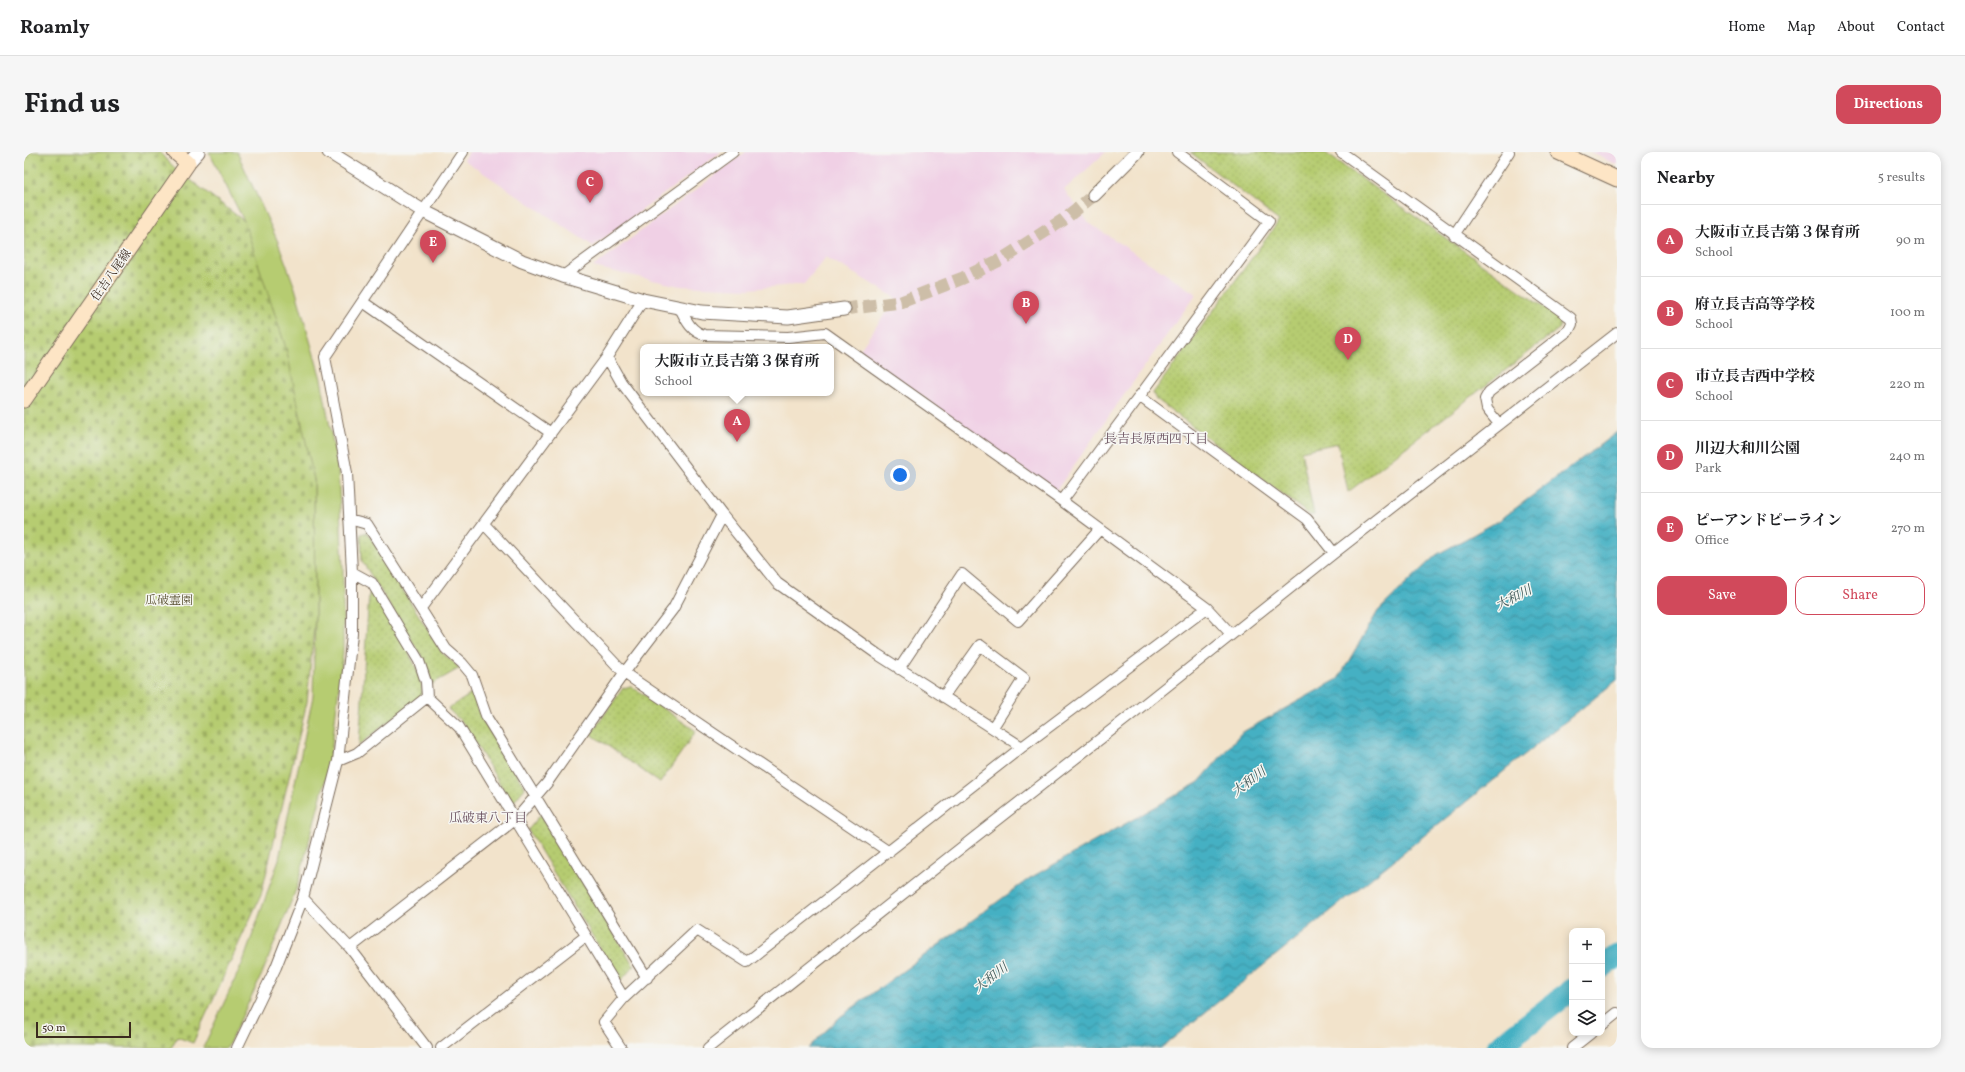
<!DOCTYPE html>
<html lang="en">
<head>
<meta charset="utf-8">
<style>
	:root { --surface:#fff; --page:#f6f6f6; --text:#202124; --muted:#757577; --line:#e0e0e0; --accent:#d1495b }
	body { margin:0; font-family:Vollkorn,"Noto Serif JP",serif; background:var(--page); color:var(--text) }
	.controls { position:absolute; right:12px; bottom:12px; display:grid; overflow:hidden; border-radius:8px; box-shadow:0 2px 10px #0003 }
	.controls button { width:36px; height:36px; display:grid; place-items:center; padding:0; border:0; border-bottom:1px solid var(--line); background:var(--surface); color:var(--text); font:20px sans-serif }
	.scale { position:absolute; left:12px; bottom:10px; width:95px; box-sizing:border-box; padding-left:4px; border:2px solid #3b2a1e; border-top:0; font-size:11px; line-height:14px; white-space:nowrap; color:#3b2a1e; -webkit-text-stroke:3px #f6f6f2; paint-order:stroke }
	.you { position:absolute; left:876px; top:323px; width:14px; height:14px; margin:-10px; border:3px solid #fff; border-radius:50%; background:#1a73e8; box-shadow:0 0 0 6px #1a73e833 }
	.badge { display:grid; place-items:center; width:26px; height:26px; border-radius:50%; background:var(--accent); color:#fff; font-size:13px; font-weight:700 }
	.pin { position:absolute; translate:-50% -33px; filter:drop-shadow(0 1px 2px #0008) }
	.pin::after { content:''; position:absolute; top:21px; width:14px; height:12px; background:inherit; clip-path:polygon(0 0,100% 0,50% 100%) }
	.popup { position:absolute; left:616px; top:192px; width:194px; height:52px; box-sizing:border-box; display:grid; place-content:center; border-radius:8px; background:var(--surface); filter:drop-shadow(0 1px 3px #0005); font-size:13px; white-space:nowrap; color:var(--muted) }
	.popup b { font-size:15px; color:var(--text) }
	.popup::after { content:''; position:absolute; left:50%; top:100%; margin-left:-8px; border:8px solid transparent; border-top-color:var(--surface) }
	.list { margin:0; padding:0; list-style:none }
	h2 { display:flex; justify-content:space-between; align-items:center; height:52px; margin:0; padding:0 16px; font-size:17px }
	h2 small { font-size:13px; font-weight:400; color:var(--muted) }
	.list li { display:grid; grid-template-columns:26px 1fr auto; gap:12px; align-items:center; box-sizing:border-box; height:72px; padding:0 16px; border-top:1px solid var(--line) }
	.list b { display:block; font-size:15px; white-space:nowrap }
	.list p { margin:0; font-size:13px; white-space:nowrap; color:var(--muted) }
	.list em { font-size:13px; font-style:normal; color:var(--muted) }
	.actions { display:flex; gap:8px; padding:12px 16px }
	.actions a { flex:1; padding:9px 0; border:1px solid var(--accent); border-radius:12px; text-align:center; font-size:14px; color:var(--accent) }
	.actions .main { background:var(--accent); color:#fff }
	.icon { flex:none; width:22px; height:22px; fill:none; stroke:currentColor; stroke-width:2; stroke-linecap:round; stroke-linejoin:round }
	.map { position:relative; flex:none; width:1593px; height:896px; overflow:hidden; border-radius:12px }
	header { display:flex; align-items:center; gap:24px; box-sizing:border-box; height:56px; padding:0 20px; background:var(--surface); border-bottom:1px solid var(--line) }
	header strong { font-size:19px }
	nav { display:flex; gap:22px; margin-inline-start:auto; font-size:14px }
	.intro { display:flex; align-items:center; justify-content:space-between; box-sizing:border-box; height:96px; padding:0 24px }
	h1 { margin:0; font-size:28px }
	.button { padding:10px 18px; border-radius:12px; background:var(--accent); color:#fff; font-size:14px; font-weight:700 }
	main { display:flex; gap:24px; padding:0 24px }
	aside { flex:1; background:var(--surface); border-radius:12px; box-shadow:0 2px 10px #0003 }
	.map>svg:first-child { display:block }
	.built { fill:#f0d0e5 }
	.grass { fill:#b6cc71; stroke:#787b48 }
	.cemetery { fill:url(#cemetery-stones); stroke:#787b48 }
	.park { fill:url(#park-dots); stroke:#787b48 }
	.water { fill:url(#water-waves); stroke:#406d70 }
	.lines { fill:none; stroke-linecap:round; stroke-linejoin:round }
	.river { stroke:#45b0c3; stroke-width:23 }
	.tertiary-tunnel { stroke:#cdbea8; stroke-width:13; stroke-dasharray:13 6; stroke-linecap:butt }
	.minor-casing { stroke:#7b6b5b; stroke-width:12 }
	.tertiary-casing { stroke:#7b6b5b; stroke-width:15 }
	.secondary-casing { stroke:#7b6b5b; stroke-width:17 }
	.minor { stroke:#fff; stroke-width:10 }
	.tertiary { stroke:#fff; stroke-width:13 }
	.secondary { stroke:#fde5c5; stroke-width:15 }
	.labels { text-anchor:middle; stroke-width:3; stroke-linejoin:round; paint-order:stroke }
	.street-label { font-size:12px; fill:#3b2a1e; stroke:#f6f6f2 }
	.park-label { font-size:12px; fill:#5a5233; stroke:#f6f6f2 }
	.neighbourhood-label { font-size:13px; fill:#6a515f; stroke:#f6f6f2 }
	.water-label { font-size:13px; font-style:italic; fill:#3e5958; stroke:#f6f6f2 }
</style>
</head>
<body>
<header>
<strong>Roamly</strong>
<nav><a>Home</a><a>Map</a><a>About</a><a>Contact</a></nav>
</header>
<div class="intro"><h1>Find us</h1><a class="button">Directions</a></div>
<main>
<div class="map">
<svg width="1593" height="896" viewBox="0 0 1593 896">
	<defs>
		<pattern id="cemetery-stones" width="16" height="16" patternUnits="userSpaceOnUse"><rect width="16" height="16" fill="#b6cc71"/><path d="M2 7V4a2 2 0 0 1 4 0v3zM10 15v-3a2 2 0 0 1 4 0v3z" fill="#9daf61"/></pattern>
		<pattern id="park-dots" width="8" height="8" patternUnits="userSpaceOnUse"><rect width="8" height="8" fill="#b6cc71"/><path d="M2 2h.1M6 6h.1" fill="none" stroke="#9daf61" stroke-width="1.8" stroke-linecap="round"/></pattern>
		<pattern id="water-waves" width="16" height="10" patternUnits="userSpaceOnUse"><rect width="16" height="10" fill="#45b0c3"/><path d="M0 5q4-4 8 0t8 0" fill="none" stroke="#3b8f9e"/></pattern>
	</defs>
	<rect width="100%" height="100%" fill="#f6f6f2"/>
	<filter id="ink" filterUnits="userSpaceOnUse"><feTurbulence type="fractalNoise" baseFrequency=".025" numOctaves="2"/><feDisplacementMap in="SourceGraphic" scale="8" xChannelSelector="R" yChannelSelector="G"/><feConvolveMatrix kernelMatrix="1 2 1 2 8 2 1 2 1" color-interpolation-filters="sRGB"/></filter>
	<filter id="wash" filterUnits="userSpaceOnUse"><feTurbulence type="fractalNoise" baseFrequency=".012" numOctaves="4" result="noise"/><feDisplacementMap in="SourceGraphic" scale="16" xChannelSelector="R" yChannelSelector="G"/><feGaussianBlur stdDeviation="0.9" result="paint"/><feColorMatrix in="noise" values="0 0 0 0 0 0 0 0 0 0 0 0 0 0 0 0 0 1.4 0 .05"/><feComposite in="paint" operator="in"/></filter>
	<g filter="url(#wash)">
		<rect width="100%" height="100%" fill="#f2e3cb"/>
		<path class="built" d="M445,0H697L569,94L440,8Z
			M722,0H1082L1040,38L1065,71L1172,142L1031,340L835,199L872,146L802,105L780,132L725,137L656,134L569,115Z
			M1566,0H1593V13Z"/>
		<path class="grass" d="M185,0H213L254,90L271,136L297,227L314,317L319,416V501L306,610L273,735L238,822L203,896H179L219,810L255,707L289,544L291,465L290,328L220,69Z"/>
		<path class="cemetery" d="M0,0H135L152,17L220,69L262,196L290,328L291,465L283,550L237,743L169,891L153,885L147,896H0Z"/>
		<path class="park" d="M1166,0H1300L1536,167V176L1324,340L1314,291L1277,299L1290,363H1286L1131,246L1129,241L1255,69Z
			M343,380L418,501L436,516L408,532L402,511L338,409L337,382Z
			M349,440C360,460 405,524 397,544L335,593L345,442Z
			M607,534L672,579L636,631L567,582L599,536Z
			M450,540L455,562L501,636L488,652L440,572L424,557Z
			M517,662L610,814L596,829L504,678Z"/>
		<path class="water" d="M1593,280V528L1137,896H784L816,865L1006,726L1175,630L1217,581L1314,527L1354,459L1412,403L1476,368Z"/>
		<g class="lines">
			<path class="river" d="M1578,815L1593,804
				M1473,896L1548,838"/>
		</g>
	</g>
	<g filter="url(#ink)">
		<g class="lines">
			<path class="tertiary-tunnel" d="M820,157L877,150L939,126L980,106L1039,68L1070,43"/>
			<defs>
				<path id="minor" d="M1317,0L1547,166L1548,172L1545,178L1465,240L1461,247L1463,257L1475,272
					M1430,83L1485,0
					M539,124L709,0
					M339,150L527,281
					M656,156C662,168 667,180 681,183L764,185L801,181L1038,349L1183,456L1207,482
					M583,205L597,230L698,363L753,431L853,502L998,595
					M1115,244L1283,367L1310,401
					M1038,349L1245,69L1153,0
					M325,367L343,372L422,497L438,511L448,523L463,566L623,826
					M460,372L600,521L865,700
					M328,420L348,431L395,509L402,530L403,545L435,575L600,846
					M397,456L583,205L619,148
					M875,517L938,422L994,469L1076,377
					M919,545L956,493L1000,526L969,575
					M314,609L333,601L403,545
					M279,746L326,796L403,896
					M326,796L492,667L523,631L600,521L649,457L698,363
					M1578,873L1593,861
					M213,896L252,815L279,746L314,609L328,482V420L323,321L301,205L439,0
					M417,896L562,784
					M597,896L580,870L600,846L673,778L723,810L998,595L1183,456
					M684,896L947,688L1103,566L1310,401L1593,181
					M1548,896L1567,881"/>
				<path id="tertiary" d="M305,0L399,59L498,109L539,124L619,148L678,160L764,165L820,157
					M164,11L174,0
					M1070,43L1113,0"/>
				<path id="secondary" d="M1534,0L1593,27
					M0,248L164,11L151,0"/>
			</defs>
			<use href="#minor" class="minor-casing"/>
			<use href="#tertiary" class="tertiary-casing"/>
			<use href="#secondary" class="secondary-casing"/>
			<use href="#minor" class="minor"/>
			<use href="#tertiary" class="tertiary"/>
			<use href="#secondary" class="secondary"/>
		</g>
	</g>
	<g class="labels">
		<g class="street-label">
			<text transform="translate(87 123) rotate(-55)" y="4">住吉八尾線</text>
		</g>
		<g class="park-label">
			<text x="145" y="452">瓜破霊園</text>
		</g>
		<g class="neighbourhood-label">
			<text x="1132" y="291">長吉長原西四丁目</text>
			<text x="464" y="670">瓜破東八丁目</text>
		</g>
		<g class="water-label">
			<text transform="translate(1489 445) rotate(-27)" y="5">大和川</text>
			<text transform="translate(1224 629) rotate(-37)" y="5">大和川</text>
			<text transform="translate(966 825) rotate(-37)" y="5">大和川</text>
		</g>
	</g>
</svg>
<div class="controls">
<button>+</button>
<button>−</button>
<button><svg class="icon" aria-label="layers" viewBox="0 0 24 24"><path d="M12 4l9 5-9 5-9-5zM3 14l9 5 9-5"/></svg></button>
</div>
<div class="scale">50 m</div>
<div class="you"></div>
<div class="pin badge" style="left:713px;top:290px">A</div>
<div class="popup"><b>大阪市立長吉第３保育所</b>School</div>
<div class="pin badge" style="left:1002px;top:172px">B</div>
<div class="pin badge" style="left:566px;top:51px">C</div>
<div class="pin badge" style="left:1324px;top:208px">D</div>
<div class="pin badge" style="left:409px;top:111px">E</div>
</div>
<aside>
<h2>Nearby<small>5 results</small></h2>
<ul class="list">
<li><span class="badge">A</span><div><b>大阪市立長吉第３保育所</b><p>School</p></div><em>90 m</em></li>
<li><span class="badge">B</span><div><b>府立長吉高等学校</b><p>School</p></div><em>100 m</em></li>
<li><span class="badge">C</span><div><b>市立長吉西中学校</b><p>School</p></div><em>220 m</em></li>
<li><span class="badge">D</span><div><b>川辺大和川公園</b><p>Park</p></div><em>240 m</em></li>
<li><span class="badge">E</span><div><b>ピーアンドピーライン</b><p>Office</p></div><em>270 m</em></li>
</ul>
<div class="actions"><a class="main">Save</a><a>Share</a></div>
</aside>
</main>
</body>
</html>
